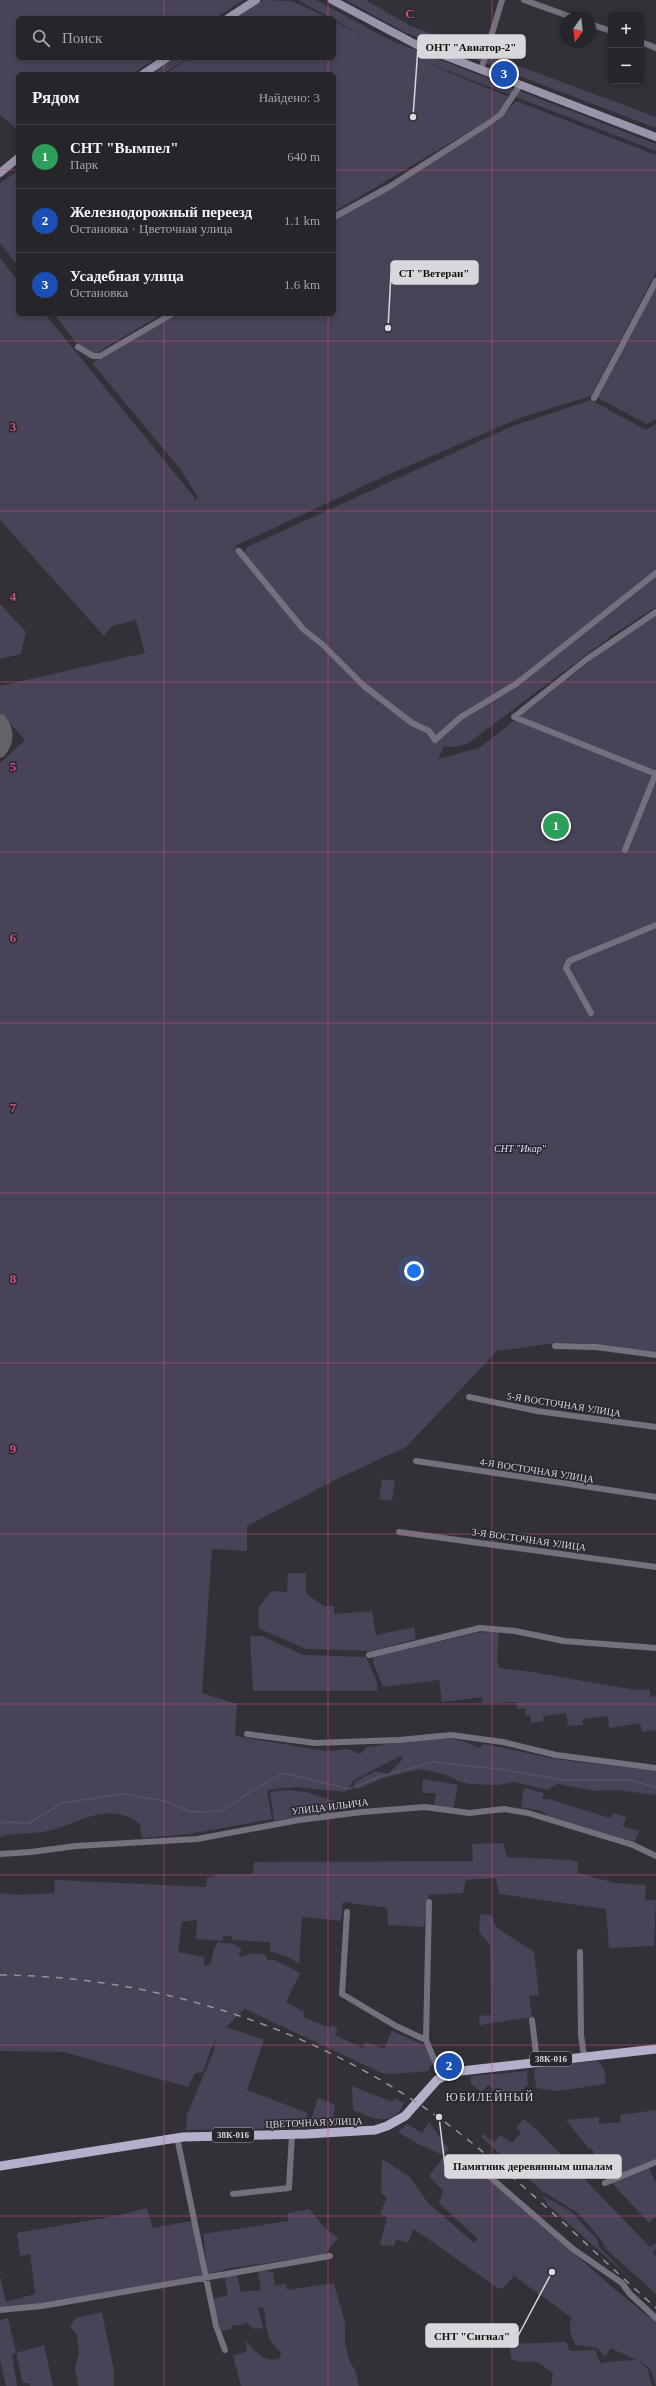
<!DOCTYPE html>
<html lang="ru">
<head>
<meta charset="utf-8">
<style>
	:root { --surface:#26252a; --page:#2e2d32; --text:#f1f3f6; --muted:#a4a5a8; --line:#424247; --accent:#d2b635 }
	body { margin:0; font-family:Georgia,serif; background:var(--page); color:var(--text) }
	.controls { position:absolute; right:12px; top:12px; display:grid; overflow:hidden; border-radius:6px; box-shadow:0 2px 6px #0003 }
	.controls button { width:36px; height:36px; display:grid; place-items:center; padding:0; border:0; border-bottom:1px solid var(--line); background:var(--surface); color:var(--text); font:20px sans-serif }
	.compass { position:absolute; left:560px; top:12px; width:36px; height:36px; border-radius:50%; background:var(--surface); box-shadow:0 2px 6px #0003; rotate:194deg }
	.you { position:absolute; left:414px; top:1271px; width:14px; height:14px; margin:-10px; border:3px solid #fff; border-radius:50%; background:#1a73e8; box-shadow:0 0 0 6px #1a73e833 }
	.badge { display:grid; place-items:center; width:26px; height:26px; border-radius:50%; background:var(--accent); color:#fff; font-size:13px; font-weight:700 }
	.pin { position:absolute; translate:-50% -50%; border:2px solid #fff; box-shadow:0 1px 4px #0006 }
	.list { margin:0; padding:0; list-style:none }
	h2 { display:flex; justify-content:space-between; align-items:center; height:52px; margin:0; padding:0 16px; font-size:17px }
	h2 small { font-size:13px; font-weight:400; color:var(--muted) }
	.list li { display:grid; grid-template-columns:26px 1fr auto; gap:12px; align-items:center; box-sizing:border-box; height:64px; padding:0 16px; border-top:1px solid var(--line) }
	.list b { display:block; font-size:15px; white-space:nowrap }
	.list p { margin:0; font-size:13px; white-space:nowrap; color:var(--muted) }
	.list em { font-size:13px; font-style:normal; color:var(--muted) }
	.icon { flex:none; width:22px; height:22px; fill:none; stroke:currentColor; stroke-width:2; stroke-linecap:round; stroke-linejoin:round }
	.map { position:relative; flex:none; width:656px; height:2386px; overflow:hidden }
	.search { position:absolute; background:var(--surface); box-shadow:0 2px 6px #0003; left:16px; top:16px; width:320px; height:44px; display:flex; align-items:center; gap:10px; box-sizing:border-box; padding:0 14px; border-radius:6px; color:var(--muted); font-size:15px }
	.panel { position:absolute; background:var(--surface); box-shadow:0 2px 6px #0003; left:16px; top:72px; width:320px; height:244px; border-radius:6px }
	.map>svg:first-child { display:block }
	.green { fill:#484357 }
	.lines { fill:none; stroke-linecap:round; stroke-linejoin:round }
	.stream { stroke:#575164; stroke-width:1.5 }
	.taxiway { stroke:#646268; stroke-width:13 }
	.street { stroke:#74717f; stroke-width:6 }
	.secondary { stroke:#9994aa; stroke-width:8 }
	.primary { stroke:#b6afcb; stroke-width:9 }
	.rail { stroke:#959399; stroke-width:1.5; stroke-dasharray:7 7; stroke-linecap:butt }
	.grid { fill:none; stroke:#c95182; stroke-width:1; stroke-opacity:0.55 }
	.labels { text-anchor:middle; stroke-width:3; stroke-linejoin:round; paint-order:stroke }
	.shield { fill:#29272e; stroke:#a4a2a8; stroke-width:1 }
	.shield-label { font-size:9px; font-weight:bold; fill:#d9d7dc }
	.park-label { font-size:10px; font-style:italic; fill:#e1d8fa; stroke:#29272e }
	.street-label { font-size:10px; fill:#d9d7dc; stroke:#29272e }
	.quarter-label { font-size:12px; letter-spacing:1px; fill:#d0ced7; stroke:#29272e }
	.grid-label { font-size:13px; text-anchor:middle; font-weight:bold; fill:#c95182; stroke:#29272e; stroke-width:3; stroke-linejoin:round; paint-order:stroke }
	.leader { fill:none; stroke:#d9d7dc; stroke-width:1.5 }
	.callout-dot { fill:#d9d7dc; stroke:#29272e; stroke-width:1.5 }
	.callout { fill:#d9d7dc; stroke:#d9d7dc; stroke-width:1.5 }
	.callout-label { font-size:11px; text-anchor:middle; font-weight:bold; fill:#111 }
</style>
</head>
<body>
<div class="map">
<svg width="656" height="2386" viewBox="0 0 656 2386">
	<rect width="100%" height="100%" fill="#333138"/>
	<path class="green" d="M0,0H243L216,18H18V58H156L132,74H18V130L0,115Z
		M263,0L292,1L328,18H236Z
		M298,0H316L390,40L656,144V151L412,57L509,97L499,112L487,121L334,212V74H165L189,58H334V21L370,39Z
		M346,0H366L411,26L656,117V128L404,32Z
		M175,58H187L163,74H151Z
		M516,101L656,155V272L591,396L522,417L385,476L235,546L244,553L247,547L513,426L591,400L646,430L656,424V607L614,634L467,744L453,747L444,746L438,759L479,748L621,637L656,615V1357C625,1348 592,1341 559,1343C539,1344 519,1350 498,1350L406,1447L341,1477L247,1526V1551L212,1549L202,1693L237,1704L235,1736L326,1751L348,1749L360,1754L367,1747C402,1743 449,1729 478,1748L484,1744L562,1760L656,1771V1795L617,1790L595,1791L558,1784L547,1790L514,1782L498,1785L470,1784L460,1782L447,1775L420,1769L383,1778L358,1789L354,1787L355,1782L375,1771L388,1774L403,1759L400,1756L354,1780L346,1792L296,1787L267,1790L272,1819L189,1834L142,1838L140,1824C108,1801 84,1821 52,1830C37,1834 20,1833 5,1835L0,1838V763L25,740L0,712V686L145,653L136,620L112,626L104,636L0,520V258L18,281V314H45L194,497V501L198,498L181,470L92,363L174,314H334V219L497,122Z
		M18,171V266L0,243V183Z
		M656,283V419L647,424L596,397Z
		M54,314H162L88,358Z
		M0,604L26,632L21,654L0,659Z
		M382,1479L395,1481L392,1501L379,1499Z
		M288,1573H306V1594L324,1606H334V1614L372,1611L376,1635L414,1627L416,1639L370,1651L306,1649L258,1628L259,1607L271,1591L287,1592Z
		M499,1631L497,1662L499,1668L525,1671L636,1690L649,1689L651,1697L656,1696V1730L642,1732L640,1723L609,1728L608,1716L583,1719V1725L568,1726L566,1713L543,1716L544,1721L531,1723L530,1715L526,1716L525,1708L517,1709L516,1702L483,1703L482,1697L442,1702L439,1680L383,1687L373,1663L374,1656L477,1633Z
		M250,1636H262L303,1655L366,1657L377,1682V1691H253Z
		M423,1779L458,1785L453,1809L434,1806L436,1793H422Z
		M524,1788L544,1793L542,1799H549L610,1818L613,1813L626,1817L623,1826L639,1831L634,1843L547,1816L542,1811L521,1807Z
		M287,1790L306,1792L334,1801L335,1812L274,1821L270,1792Z
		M500,1843H503L507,1857L569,1860L578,1862V1873L615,1883L646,1885L645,1900H656L654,1946L609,1948L606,1909L499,1894L496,1878L466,1880L463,1893L429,1895L424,1927L388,1925L387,1908L343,1902L341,1921L302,1917L299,1964L290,1958L270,1951V1942L232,1940V1936H223V1941L196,1939L197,1920L182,1922L178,1952L204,1957V1966L211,1964L214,1949L218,1942L234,1944L242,1949L238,1955L241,1957C249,1953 258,1952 267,1956L266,1960H275L300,1973L286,2002L304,2012L303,2017L330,2028L331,2025L338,2028L335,2035L362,2048L366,2042L384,2049L392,2031L428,2047L433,2062L428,2071L394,2074L392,2072L390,2074H384L245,2009L226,2027L264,2040L247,2090L308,2113L304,2128L186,2130L187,2115L214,2050L216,2040L212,2046L203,2072L195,2073L188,2087L64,2052L0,2051V1893L15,1895L54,1893L55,1880L206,1887L207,1878L220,1874H253L254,1862L473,1861L472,1844Z
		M480,1914L491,1915L496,1927L534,1952L539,1995L529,1996L532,2017L480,2025L479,2016L491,2015L490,1945L479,1932Z
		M598,2061L604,2069L606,2084L557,2091L536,2088L534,2071L536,2067Z
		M527,2071L528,2085L508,2101L488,2085L481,2092L471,2084V2076Z
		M352,2086L392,2102L394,2098L404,2103C392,2129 373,2118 353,2110Z
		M318,2098L335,2105L333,2117L347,2118V2126L308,2128Z
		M656,2110V2159L606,2180L597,2166L592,2148L589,2149L566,2120L599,2117V2124L621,2122L620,2115Z
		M524,2119L536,2129L650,2247L656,2243V2249L653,2252L656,2257V2294L606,2249L601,2239L578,2213L542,2191L481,2137L483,2134L494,2142L500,2135L512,2143L521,2132L516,2128Z
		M429,2122L449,2150L443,2155L416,2143L398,2132L407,2124L422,2133Z
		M444,2156L470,2166H476L612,2287L650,2318L652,2316L656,2320V2386C654,2381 653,2376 651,2371C647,2362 621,2354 611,2348L605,2357L598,2348L576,2345C571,2337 567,2327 572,2318L514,2276L504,2287L499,2289L414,2229L408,2243L396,2239L394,2246L380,2245L387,2217L380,2214L387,2197L381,2193L382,2159L409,2176L428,2203L474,2243L478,2239L439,2203L443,2191L429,2176Z
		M649,2167L656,2183V2216L649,2223L612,2183Z
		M543,2196L569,2210L597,2239L599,2247L633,2281L548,2205Z
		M147,2208L153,2228L192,2221L203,2276L0,2312V2276L6,2302L35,2294L30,2254L20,2256L17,2233L116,2216Z
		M309,2209L324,2227L338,2238L324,2255L231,2268L208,2274L203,2234L288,2221V2213Z
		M258,2270L273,2272L275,2285L286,2284L287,2290L334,2283L345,2323V2343L349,2360L356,2372L359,2386H241L233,2356L247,2351L246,2341C256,2352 265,2364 280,2358L281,2352C266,2342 266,2324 264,2308L258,2307L263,2328L254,2329L246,2322L242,2325H234L230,2330L221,2331L213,2299L228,2295L224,2274H237L241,2292L261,2290Z
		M102,2312L114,2371V2386H78L75,2368L79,2352L77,2335L70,2326L76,2318Z
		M8,2318L16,2353L44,2345L53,2386H30L29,2383H23L16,2353L12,2355L17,2386H6L0,2359V2320Z
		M566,2342L570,2351L595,2350L601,2364L607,2362L637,2360L648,2369L652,2386H551L553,2373C547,2371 544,2364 537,2362C528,2360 518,2364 511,2358L510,2344Z"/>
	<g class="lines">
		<path class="stream" d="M0,1821L3,1823L14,1822L28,1824L62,1803L123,1794L164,1801L191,1812L222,1811L245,1795L283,1773L349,1789L382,1776L433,1762L499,1769L564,1780H628L656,1787"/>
		<path class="taxiway" d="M0,720C8,730 8,741 0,751"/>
		<path class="street" d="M524,0L574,18
			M590,24L611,31
			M641,42L656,48
			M481,70L502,0
			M334,217L389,187L492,121L501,114L520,85
			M78,347L93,356H100L172,314
			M594,398L656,281
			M239,551L303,629L322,644L364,686L412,723L429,731L435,740L461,717L516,684L656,573
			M656,612L587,659L514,717L656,774
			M625,850L656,773
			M591,1013L566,968L569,961L656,925
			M555,1346L596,1347L656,1355
			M469,1397L537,1411L656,1427
			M416,1461L656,1497
			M399,1532L656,1567
			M369,1655L480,1628L515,1631L564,1641L656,1648
			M247,1734L315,1743L399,1740L451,1735L503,1742L556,1755L656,1768
			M0,1854L31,1852L76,1846L197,1839L299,1820L362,1812L425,1807L469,1813L504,1809L528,1813L633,1845L656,1856
			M347,1912L342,1994L396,2026L426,2040L441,2076
			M580,1952L581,2035L584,2056
			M532,2020L537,2061
			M426,2040L429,1902
			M177,2137L216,2326L225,2350
			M475,2164L573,2249L622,2283L630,2294L656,2318
			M605,2183L656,2162
			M233,2194L289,2188L292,2134
			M0,2310L42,2306L330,2256"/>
		<path class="secondary" d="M332,0L417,45L656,137
			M228,18L256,0
			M143,74L167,58
			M0,173L18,158"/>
		<path class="primary" d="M0,2166L183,2137L307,2134L375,2130L387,2126L405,2116L437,2080L452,2072L656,2049"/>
		<path class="rail" d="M0,1975C169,1976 341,2037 472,2143C536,2195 595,2253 656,2308"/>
	</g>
	<path class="grid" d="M164,0V18M328,0V18M492,0V2386M164,58V74M328,58V74M0,170H18M334,170H656M164,314V2386M328,314V2386M0,341H656M0,511H656M0,682H656M0,852H656M0,1023H656M0,1193H656M0,1363H656M0,1534H656M0,1704H656M0,1875H656M0,2045H656M0,2216H656"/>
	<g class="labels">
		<g class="shield">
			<rect x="530" y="2052" width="42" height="14" rx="3"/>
			<rect x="212" y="2128" width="42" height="14" rx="3"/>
		</g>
		<g class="shield-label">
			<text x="551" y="2062">38К-016</text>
			<text x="233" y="2138">38К-016</text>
		</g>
		<g class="park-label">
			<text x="520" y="1152">СНТ "Икар"</text>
		</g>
		<g class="street-label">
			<text transform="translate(564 1404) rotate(9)" y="4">5-Я ВОСТОЧНАЯ УЛИЦА</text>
			<text transform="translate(537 1470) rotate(9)" y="4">4-Я ВОСТОЧНАЯ УЛИЦА</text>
			<text transform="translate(529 1539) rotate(8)" y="4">3-Я ВОСТОЧНАЯ УЛИЦА</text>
			<text transform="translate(330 1806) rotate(-7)" y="4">УЛИЦА ИЛЬИЧА</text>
			<text transform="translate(314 2122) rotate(-2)" y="4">ЦВЕТОЧНАЯ УЛИЦА</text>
		</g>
		<g class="quarter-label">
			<text x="490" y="2101">ЮБИЛЕЙНЫЙ</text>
		</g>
	</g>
	<g class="grid-label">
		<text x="410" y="18">C</text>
		<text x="13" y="431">3</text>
		<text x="13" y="601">4</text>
		<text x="13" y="771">5</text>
		<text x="13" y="942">6</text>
		<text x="13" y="1112">7</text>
		<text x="13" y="1283">8</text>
		<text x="13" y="1453">9</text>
	</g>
	<path class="leader" d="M413 117L418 47M388 328L391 273M439 2117L445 2166M552 2272L518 2336"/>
	<g class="callout-dot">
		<circle cx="413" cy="117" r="4"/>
		<circle cx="388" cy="328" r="4"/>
		<circle cx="439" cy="2117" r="4"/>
		<circle cx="552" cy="2272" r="4"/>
	</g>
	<g class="callout">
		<rect x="418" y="35" width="107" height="23" rx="4"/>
		<rect x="391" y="261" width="87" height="23" rx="4"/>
		<rect x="445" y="2155" width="176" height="23" rx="4"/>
		<rect x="426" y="2324" width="92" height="23" rx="4"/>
	</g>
	<g class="callout-label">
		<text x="471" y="51">ОНТ "Авиатор-2"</text>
		<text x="434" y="277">СТ "Ветеран"</text>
		<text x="533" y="2170">Памятник деревянным шпалам</text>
		<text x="472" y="2340">СНТ "Сигнал"</text>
	</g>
</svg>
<div class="controls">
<button>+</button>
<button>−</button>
</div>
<svg class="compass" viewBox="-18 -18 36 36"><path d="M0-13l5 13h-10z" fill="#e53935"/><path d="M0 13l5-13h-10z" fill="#a4a5a8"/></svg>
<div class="you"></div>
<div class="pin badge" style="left:556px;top:826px;background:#2e9e5b">1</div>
<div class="pin badge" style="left:449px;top:2066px;background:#1a4fb4">2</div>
<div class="pin badge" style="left:504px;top:74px;background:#1a4fb4">3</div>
<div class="search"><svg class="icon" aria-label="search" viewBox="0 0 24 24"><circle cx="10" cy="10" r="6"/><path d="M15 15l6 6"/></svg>Поиск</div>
<section class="panel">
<h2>Рядом<small>Найдено: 3</small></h2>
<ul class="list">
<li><span class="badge" style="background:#2e9e5b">1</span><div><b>СНТ &quot;Вымпел&quot;</b><p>Парк</p></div><em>640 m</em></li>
<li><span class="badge" style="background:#1a4fb4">2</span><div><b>Железнодорожный переезд</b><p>Остановка · Цветочная улица</p></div><em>1.1 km</em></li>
<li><span class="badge" style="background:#1a4fb4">3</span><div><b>Усадебная улица</b><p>Остановка</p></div><em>1.6 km</em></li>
</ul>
</section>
</div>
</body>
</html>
